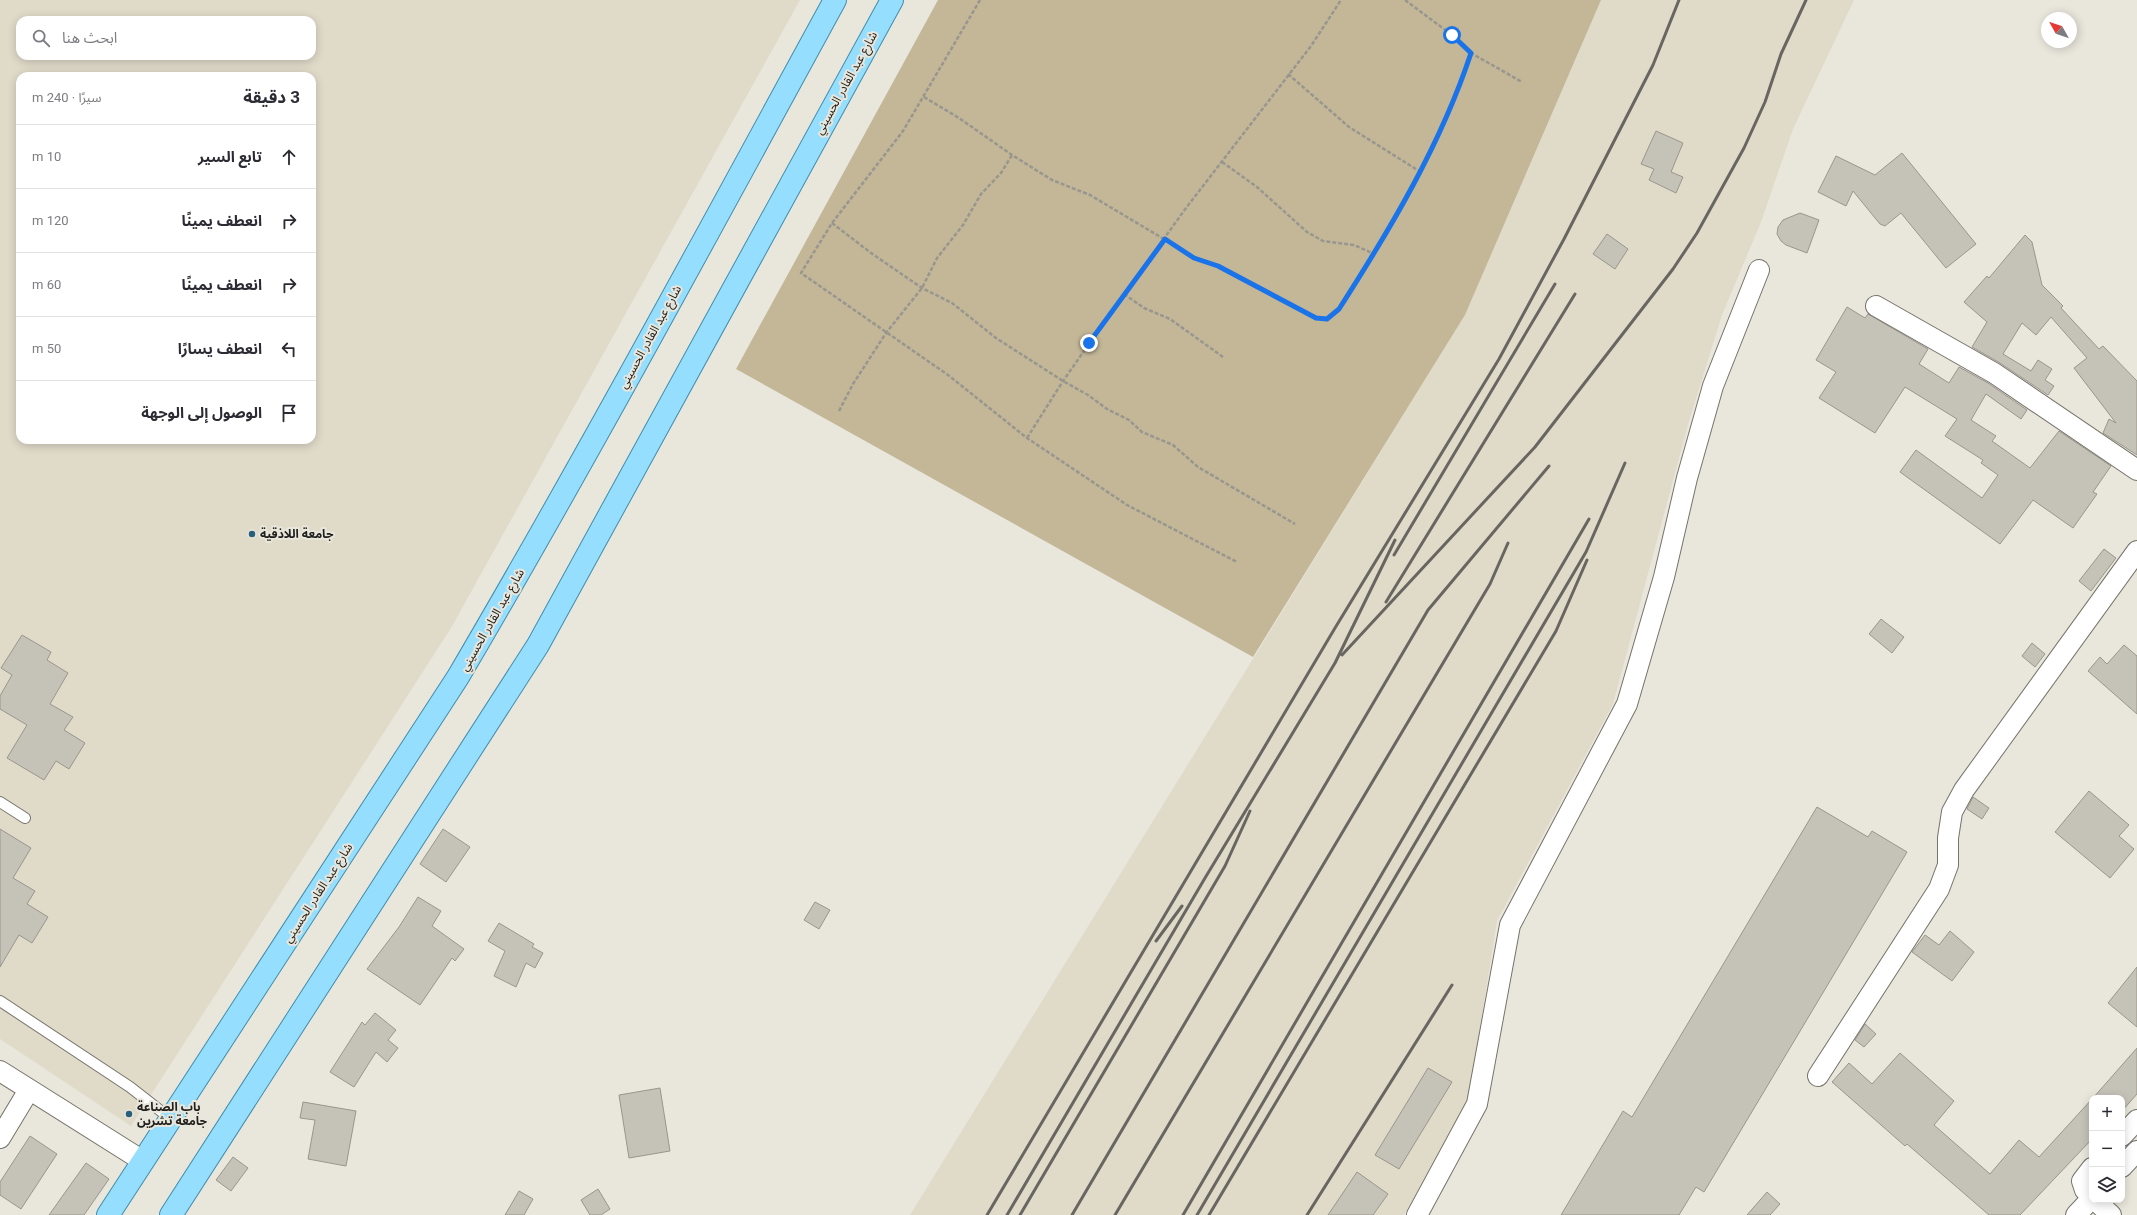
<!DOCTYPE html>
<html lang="ar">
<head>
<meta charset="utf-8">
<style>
	:root { --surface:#fff; --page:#f7f7f7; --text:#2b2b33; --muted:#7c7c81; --line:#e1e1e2 }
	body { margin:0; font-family:Roboto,"Noto Sans Arabic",sans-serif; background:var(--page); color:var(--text); direction:rtl }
	.controls { position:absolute; right:12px; bottom:12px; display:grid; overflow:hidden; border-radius:8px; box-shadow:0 2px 10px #0003 }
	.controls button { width:36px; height:36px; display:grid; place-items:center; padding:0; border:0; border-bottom:1px solid var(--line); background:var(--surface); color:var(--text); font:20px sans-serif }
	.compass { position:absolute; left:2041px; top:12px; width:36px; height:36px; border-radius:50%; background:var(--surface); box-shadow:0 2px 10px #0003; rotate:310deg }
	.stop { position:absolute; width:12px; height:12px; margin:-9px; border:3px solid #1a73e8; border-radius:50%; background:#fff }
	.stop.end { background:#1a73e8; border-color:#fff; box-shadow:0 1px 4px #0008 }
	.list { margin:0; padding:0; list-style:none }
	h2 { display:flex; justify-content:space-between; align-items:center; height:52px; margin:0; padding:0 16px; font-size:17px }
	h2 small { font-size:13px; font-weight:400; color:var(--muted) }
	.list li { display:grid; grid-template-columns:26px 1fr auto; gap:12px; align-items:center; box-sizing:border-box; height:64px; padding:0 16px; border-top:1px solid var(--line) }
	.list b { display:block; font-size:15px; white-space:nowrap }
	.list em { font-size:13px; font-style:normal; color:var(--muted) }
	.icon { flex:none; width:22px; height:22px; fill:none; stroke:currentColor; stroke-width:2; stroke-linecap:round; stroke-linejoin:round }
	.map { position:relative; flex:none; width:2137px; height:1215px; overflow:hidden; direction:ltr }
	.search { position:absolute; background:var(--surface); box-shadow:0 2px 10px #0003; left:16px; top:16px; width:300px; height:44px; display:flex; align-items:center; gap:10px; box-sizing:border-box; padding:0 14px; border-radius:12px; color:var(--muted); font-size:15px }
	.panel { position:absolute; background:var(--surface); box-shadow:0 2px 10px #0003; left:16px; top:72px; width:300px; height:372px; border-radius:12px; direction:rtl }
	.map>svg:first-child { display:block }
	.built { fill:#e0dac9; fill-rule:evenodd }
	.green { fill:#c3b797 }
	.building { fill:#c5c2b8; stroke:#9a968d }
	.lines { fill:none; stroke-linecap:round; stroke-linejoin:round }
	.lane-casing { stroke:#76736a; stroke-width:12 }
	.street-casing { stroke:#76736a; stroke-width:22 }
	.primary-casing { stroke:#408dad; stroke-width:24 }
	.path { stroke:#98968e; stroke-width:2.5; stroke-dasharray:4 2; stroke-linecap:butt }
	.lane { stroke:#fff; stroke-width:10 }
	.street { stroke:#fff; stroke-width:20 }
	.primary { stroke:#96defd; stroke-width:22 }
	.rail { stroke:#686660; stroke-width:3 }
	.route { stroke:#1a73e8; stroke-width:5 }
	.poi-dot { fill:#27607a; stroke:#e9e6dc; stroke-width:1.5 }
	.labels { text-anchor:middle; stroke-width:4; stroke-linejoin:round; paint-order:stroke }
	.street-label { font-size:12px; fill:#21201c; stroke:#e9e6dc }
	.poi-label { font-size:12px; font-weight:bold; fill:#21201c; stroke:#e9e6dc; text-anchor:start }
</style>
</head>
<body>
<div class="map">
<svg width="2137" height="1215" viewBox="0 0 2137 1215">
	<rect width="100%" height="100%" fill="#e9e6dc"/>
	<path class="built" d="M0,0H800L451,628L131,1126L0,1039ZM20,20H312V56H20ZM20,76H312V440H20Z
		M1601,0H1854L1793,129L1761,222L1722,315L1689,421L1613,704L1497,921L1469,1097L1404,1215H910L1465,315Z"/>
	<path class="green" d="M938,0H1601L1465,315L1253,657L736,369Z"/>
	<path class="building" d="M1656,131L1683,143L1671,172L1683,177L1676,193L1649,180L1654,169L1641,164Z
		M1902,153L1976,244L1946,268L1901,213L1885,226L1880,224L1853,191L1846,206L1818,192L1836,156L1875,175Z
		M1800,213L1819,220L1807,253L1786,245L1781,241L1777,234L1778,227L1783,220Z
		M1607,234L1628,249L1615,269L1593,254Z
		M2025,235L2032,242L2042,285L2063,306L2061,308L2099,349L2103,346L2137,381V455L2103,433L2109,419L2116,423L2074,368L2087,358L2051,317L2036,335L2022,323L2003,354L2031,371L2038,360L2052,369L2045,380L2054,386L2048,395L2000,363L1972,347L1987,322L1964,302L1987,276L1989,278Z
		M1847,307L1865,318L1868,314L1928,349L1919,364L1949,383L1959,367L1988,383L2027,410L2021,419L1986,394L1971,420L1996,436L1992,441L2030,468L2059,431L2111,466L2093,492L2097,494L2073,528L2033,500L2000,544L1900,472L1916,450L1982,498L1998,475L1981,463L1983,460L1945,436L1957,419L1905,387L1875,433L1819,398L1836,372L1816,360Z
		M2104,549L2116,558L2091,591L2079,581Z
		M1881,619L1904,637L1892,653L1869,634Z
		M22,635L51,652L47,660L68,673L50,704L73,717L64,730L85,743L69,769L56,761L44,780L7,758L27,725L0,709V696L12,675L1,668Z
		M2032,643L2045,654L2035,667L2022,656Z
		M2124,645L2137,656V714L2088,671L2100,657L2107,664Z
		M2089,791L2129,825L2119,836L2134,849L2110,878L2055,832Z
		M1973,797L1989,808L1982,819L1967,809Z
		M1817,807L1868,837L1872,831L1907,852L1704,1192L1696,1187L1679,1215H1561L1623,1111L1632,1117Z
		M0,829L31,848L13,878L35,891L27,904L48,917L32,943L19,935L0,967Z
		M443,829L470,847L446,882L420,864Z
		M418,897L441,911L432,926L464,949L455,961L452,958L420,1005L367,969L399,927Z
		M815,902L830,910L819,929L804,920Z
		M499,923L534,944L532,947L543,953L535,968L526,963L516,987L494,976L505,951L488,941Z
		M1950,931L1974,952L1952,981L1912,952L1925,935L1939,945Z
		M2137,967V1027L2108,1003Z
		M375,1013L396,1030L388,1040L398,1048L387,1062L376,1052L354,1087L330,1072L362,1022L365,1025Z
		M1865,1024L1876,1034L1864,1047L1855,1040Z
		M2137,1048V1094L2122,1111V1098H2093Z
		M1900,1053L1954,1101L1934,1125L1990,1174L2019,1140L2039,1157L2092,1099V1139L2020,1215H1989L1907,1144L1905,1146L1832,1082L1849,1063L1872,1084Z
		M1428,1068L1452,1082L1399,1169L1375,1155Z
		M660,1088L670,1151L629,1158L619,1095Z
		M303,1102L356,1111L346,1166L308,1159L315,1120L300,1118Z
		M30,1136L57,1154L21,1209L0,1195V1182Z
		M233,1157L248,1168L231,1191L216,1180Z
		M86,1163L109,1179L84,1215H49Z
		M1357,1172L1388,1194L1373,1215H1328Z
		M598,1189L610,1209L601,1215H590L581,1200Z
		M519,1191L533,1199L524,1215H505Z
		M1767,1192L1780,1204L1770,1215H1747Z"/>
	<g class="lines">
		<defs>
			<path id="lane" d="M0,802L25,818
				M0,1001L130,1087L171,1119"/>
			<path id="street" d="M1876,306L1994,373L2137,470
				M0,1071L143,1161
				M1818,1076L1939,889L1948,865V838L1952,812L1964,790L2137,551
				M2122,1136L2137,1120
				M0,1138L29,1090
				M2122,1167L2137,1151
				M2092,1168L2082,1181L2085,1190L2092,1197
				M2095,1200L2111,1215
				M1417,1215L1477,1104L1510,925L1627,704L1664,577L1687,478L1713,386L1759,270
				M2076,1215L2092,1198"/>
			<path id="primary" d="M108,1215L458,677C589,454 711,227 835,0
				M171,1215L538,645L892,0"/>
		</defs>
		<use href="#lane" class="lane-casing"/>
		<use href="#street" class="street-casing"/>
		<use href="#primary" class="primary-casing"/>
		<path class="path" d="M980,0L903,131L832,223L801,273L948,375L1027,438L1127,505L1237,562
			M1405,0L1452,35L1471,53L1522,82
			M1288,74L1349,127L1419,171
			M924,97L959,118L1012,155L1052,180L1090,195L1194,257L1218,266L1316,318L1327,319L1339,309C1391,228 1440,144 1471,53
			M1222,162L1257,187L1307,232L1323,241L1354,245L1372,253
			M832,223L871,253L922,288L952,303L996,338L1063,381L1088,395L1107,409L1129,420L1142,432L1173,445L1198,467L1295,524
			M1124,294L1144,308L1170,319L1223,357
			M839,411L853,384L886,333L922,288L937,258L963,225L981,194L1001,173L1012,155
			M1027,438L1063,381L1124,294L1186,208L1311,46L1341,0"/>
		<use href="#lane" class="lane"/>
		<use href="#street" class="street"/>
		<use href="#primary" class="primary"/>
		<path class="rail" d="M1394,555L1555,284
			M1386,602L1575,294
			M1342,655L1535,447L1673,269L1697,233L1744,148L1765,102L1781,54L1806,0
			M1156,941L1182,906
			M987,1215L1335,628L1499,359L1564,239L1653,65L1679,0
			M1007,1215L1205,878L1335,663L1395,540
			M1020,1215L1225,866L1250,811
			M1072,1215L1428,610L1549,466
			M1115,1215L1490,584L1508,543
			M1183,1215L1589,519
			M1197,1215L1586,552L1625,463
			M1209,1215L1556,631L1587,560
			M1307,1215L1452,985"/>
	</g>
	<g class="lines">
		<path class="route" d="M1089,343L1165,239L1194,258L1218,266L1316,318L1327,319L1339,309C1391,228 1441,144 1471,53L1452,35"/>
	</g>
	<g class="poi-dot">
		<circle cx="252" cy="534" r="4"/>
		<circle cx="129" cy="1114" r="4"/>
	</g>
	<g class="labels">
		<g class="street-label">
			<text transform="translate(846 83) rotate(-61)" y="4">شارع عبد القادر الحسيني</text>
			<text transform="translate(650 337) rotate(-61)" y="4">شارع عبد القادر الحسيني</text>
			<text transform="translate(492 620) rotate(-60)" y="4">شارع عبد القادر الحسيني</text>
			<text transform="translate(318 893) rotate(-57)" y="4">شارع عبد القادر الحسيني</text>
		</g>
		<g class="poi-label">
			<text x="260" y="538">جامعة اللاذقية</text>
			<text x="137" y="1111">باب الصناعة<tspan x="137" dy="14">جامعة تشرين</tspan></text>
		</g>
	</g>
</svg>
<div class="controls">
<button>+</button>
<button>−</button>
<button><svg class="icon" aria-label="layers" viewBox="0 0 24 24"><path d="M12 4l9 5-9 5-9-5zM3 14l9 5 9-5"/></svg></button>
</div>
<svg class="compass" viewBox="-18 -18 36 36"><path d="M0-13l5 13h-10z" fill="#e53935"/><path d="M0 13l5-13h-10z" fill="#7c7c81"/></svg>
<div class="stop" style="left:1452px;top:35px"></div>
<div class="stop end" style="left:1089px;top:343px"></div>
<div class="search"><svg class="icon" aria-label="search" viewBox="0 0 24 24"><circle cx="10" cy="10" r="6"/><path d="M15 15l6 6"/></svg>ابحث هنا</div>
<section class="panel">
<h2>3 دقيقة<small>سيرًا · 240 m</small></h2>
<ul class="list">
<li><svg class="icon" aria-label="ahead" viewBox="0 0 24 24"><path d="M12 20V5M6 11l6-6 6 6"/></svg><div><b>تابع السير</b></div><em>10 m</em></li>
<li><svg class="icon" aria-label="right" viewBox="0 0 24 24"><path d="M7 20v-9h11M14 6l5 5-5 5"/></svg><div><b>انعطف يمينًا</b></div><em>120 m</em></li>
<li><svg class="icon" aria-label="right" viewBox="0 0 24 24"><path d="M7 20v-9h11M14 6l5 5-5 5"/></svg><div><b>انعطف يمينًا</b></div><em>60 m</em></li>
<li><svg class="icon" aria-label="left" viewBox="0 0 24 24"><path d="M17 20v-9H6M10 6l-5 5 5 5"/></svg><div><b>انعطف يسارًا</b></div><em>50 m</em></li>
<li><svg class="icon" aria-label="arrive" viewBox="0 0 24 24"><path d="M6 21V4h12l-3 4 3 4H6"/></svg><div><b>الوصول إلى الوجهة</b></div></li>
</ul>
</section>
</div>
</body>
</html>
